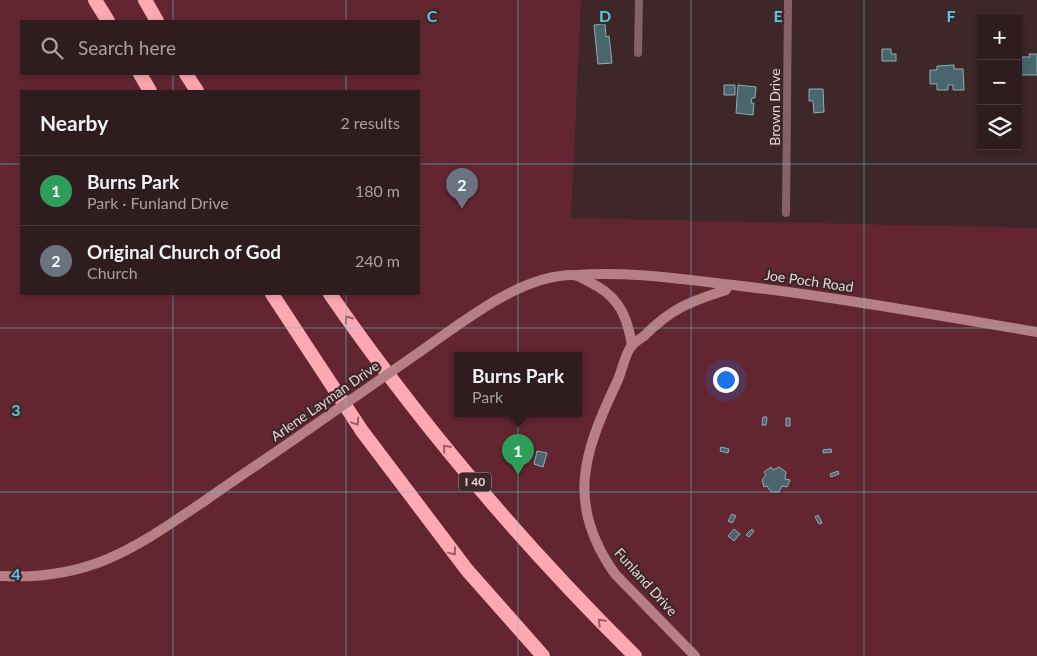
<!DOCTYPE html>
<html lang="en">
<head>
<meta charset="utf-8">
<style>
	:root { --surface:#2e1c1f; --page:#362528; --text:#f1f3f6; --muted:#a7a1a4; --line:#493a3d; --accent:#0b8043 }
	body { margin:0; font-family:Lato,sans-serif; background:var(--page); color:var(--text) }
	.controls { position:absolute; right:15px; top:15px; display:grid; overflow:hidden; border-radius:0px; box-shadow:0 2px 8px #0003 }
	.controls button { width:45px; height:45px; display:grid; place-items:center; padding:0; border:0; border-bottom:1px solid var(--line); background:var(--surface); color:var(--text); font:25px sans-serif }
	.you { position:absolute; left:725px; top:379px; width:18px; height:18px; margin:-12px; border:4px solid #fff; border-radius:50%; background:#1a73e8; box-shadow:0 0 0 8px #1a73e833 }
	.badge { display:grid; place-items:center; width:32px; height:32px; border-radius:50%; background:var(--accent); color:#fff; font-size:16px; font-weight:700 }
	.pin { position:absolute; translate:-50% -41px; filter:drop-shadow(0 1px 2px #0008) }
	.pin::after { content:''; position:absolute; top:26px; width:18px; height:15px; background:inherit; clip-path:polygon(0 0,100% 0,50% 100%) }
	.popup { position:absolute; left:454px; top:352px; width:128px; height:65px; box-sizing:border-box; display:grid; place-content:center; border-radius:0px; background:var(--surface); filter:drop-shadow(0 1px 4px #0005); font-size:16px; white-space:nowrap; color:var(--muted) }
	.popup b { font-size:19px; color:var(--text) }
	.popup::after { content:''; position:absolute; left:50%; top:100%; margin-left:-10px; border:10px solid transparent; border-top-color:var(--surface) }
	.list { margin:0; padding:0; list-style:none }
	h2 { display:flex; justify-content:space-between; align-items:center; height:65px; margin:0; padding:0 20px; font-size:21px }
	h2 small { font-size:16px; font-weight:400; color:var(--muted) }
	.list li { display:grid; grid-template-columns:32px 1fr auto; gap:15px; align-items:center; box-sizing:border-box; height:70px; padding:0 20px; border-top:1px solid var(--line) }
	.list b { display:block; font-size:19px; white-space:nowrap }
	.list p { margin:0; font-size:16px; white-space:nowrap; color:var(--muted) }
	.list em { font-size:16px; font-style:normal; color:var(--muted) }
	.icon { flex:none; width:28px; height:28px; fill:none; stroke:currentColor; stroke-width:2; stroke-linecap:round; stroke-linejoin:round }
	.map { position:relative; flex:none; width:1037px; height:656px; overflow:hidden }
	.search { position:absolute; background:var(--surface); box-shadow:0 2px 8px #0003; left:20px; top:20px; width:400px; height:55px; display:flex; align-items:center; gap:12px; box-sizing:border-box; padding:0 18px; border-radius:0px; color:var(--muted); font-size:19px }
	.panel { position:absolute; background:var(--surface); box-shadow:0 2px 8px #0003; left:20px; top:90px; width:400px; height:205px; border-radius:0px }
	.map>svg:first-child { display:block }
	.green { fill:#632631; fill-rule:evenodd }
	.building { fill:#49666e; stroke:#8faeb6 }
	.lines { fill:none; stroke-linecap:round; stroke-linejoin:round }
	.street { stroke:#856266; stroke-width:8 }
	.secondary { stroke:#b67e85; stroke-width:10 }
	.highway { stroke:#fda8b3; stroke-width:14 }
	.secondary-bridge { stroke:#b67e85; stroke-width:10 }
	.oneway { stroke:#946067 }
	.grid { fill:none; stroke:#58c9e3; stroke-width:1; stroke-opacity:0.55 }
	.labels { text-anchor:middle; stroke-width:4.5; stroke-linejoin:round; paint-order:stroke }
	.shield { fill:#3e2629; stroke:#b3a0a2; stroke-width:1 }
	.shield-label { font-size:12px; font-weight:bold; fill:#e5d5d6 }
	.street-label { font-size:14px; fill:#e5d5d6; stroke:#3e2629 }
	.grid-label { font-size:16px; text-anchor:middle; font-weight:bold; fill:#58c9e3; stroke:#3e2629; stroke-width:4.5; stroke-linejoin:round; paint-order:stroke }
</style>
</head>
<body>
<div class="map">
<svg width="1037" height="656" viewBox="0 0 1037 656">
	<rect width="100%" height="100%" fill="#3e2629"/>
	<path class="green" d="M0,0H581L571,218L1037,228V656H0ZM21,21H419V74H21ZM21,91H419V294H21ZM458,356H578V414H458Z"/>
	<path class="building" d="M605,24L606,37L609,36L612,63L598,64L594,25Z
		M882,49H891V54H896V61H882Z
		M1029,54H1037V75H1021V57H1030Z
		M954,65V69H963L964,90H953V85H948V90H937V84H930V70H937V66Z
		M724,85H735V95H724Z
		M738,85L756,87L755,98H752L751,103H754L753,115L736,113Z
		M809,89H823L824,112L814,113L813,101H809Z
		M763,417H767L766,425H762Z
		M786,418H790V426H786Z
		M721,447L729,449L728,453L720,451Z
		M831,449L832,452L823,453V450Z
		M537,451L547,453L543,467L534,464Z
		M771,467L773,470L779,467L786,472L785,479L790,480L787,487L782,486L779,492H771L767,486L764,487L762,480L766,475L764,472Z
		M838,471L839,474L831,477L830,474Z
		M732,514L736,516L732,523L728,521Z
		M818,515L822,523L819,524L815,517Z
		M734,529L740,534L734,541L728,536Z
		M752,529L754,531L749,537L746,535Z"/>
	<g class="lines">
		<path class="street" d="M638,53L639,0
			M786,213L788,0"/>
		<path class="secondary" d="M575,275C628,271 680,279 733,285C835,297 936,315 1037,332
			M421,351C463,322 520,275 573,275C580,275 590,283 597,286C621,300 628,320 632,346
			M0,576C90,581 135,548 206,500C240,476 275,453 309,429
			M695,656L615,574C566,505 583,454 616,384C622,373 624,355 632,345C635,342 640,339 644,336C672,308 689,302 726,290L728,285"/>
		<path class="highway" d="M95,0L108,21
			M145,0L157,21
			M140,74L150,91
			M186,74L197,91
			M272,294L362,431L467,570L543,656
			M330,294C420,424 523,545 635,656"/>
		<path class="secondary-bridge" d="M309,429L421,351"/>
	</g>
	<defs><path id="oneway-chevron" d="M-2-3.5L2.5 0L-2 3.5" fill="none" stroke-width="1.6" stroke-linecap="round" stroke-linejoin="round" transform="scale(1.25)"/></defs>
	<g class="oneway">
		<use href="#oneway-chevron" transform="translate(348 319) rotate(-126)"/>
		<use href="#oneway-chevron" transform="translate(356 422) rotate(56)"/>
		<use href="#oneway-chevron" transform="translate(446 448) rotate(-131)"/>
		<use href="#oneway-chevron" transform="translate(453 552) rotate(53)"/>
		<use href="#oneway-chevron" transform="translate(601 622) rotate(-135)"/>
	</g>
	<path class="grid" d="M173,0V21M346,0V21M518,0V656M691,0V656M864,0V656M173,74V91M346,74V91M0,164H21M419,164H1037M173,294V656M346,294V656M0,328H1037M0,492H1037"/>
	<g class="labels">
		<rect class="shield" x="459" y="472.5" width="32" height="19" rx="4"/>
		<g class="shield-label">
			<text x="475" y="486">I 40</text>
		</g>
		<g class="street-label">
			<text transform="translate(775 107) rotate(-90)" y="5">Brown Drive</text>
			<text transform="translate(809 281) rotate(8)" y="5">Joe Poch Road</text>
			<text transform="translate(325 401) rotate(-35)" y="5">Arlene Layman Drive</text>
			<text transform="translate(646 582) rotate(48)" y="5">Funland Drive</text>
		</g>
	</g>
	<g class="grid-label">
		<text x="432" y="22">C</text>
		<text x="605" y="22">D</text>
		<text x="778" y="22">E</text>
		<text x="951" y="22">F</text>
		<text x="16" y="416">3</text>
		<text x="16" y="580">4</text>
	</g>
</svg>
<div class="controls">
<button>+</button>
<button>−</button>
<button><svg class="icon" aria-label="layers" viewBox="0 0 24 24"><path d="M12 4l9 5-9 5-9-5zM3 14l9 5 9-5"/></svg></button>
</div>
<div class="you"></div>
<div class="pin badge" style="left:518px;top:475px;background:#2e9e5b">1</div>
<div class="popup"><b>Burns Park</b>Park</div>
<div class="pin badge" style="left:462px;top:209px;background:#6b7280">2</div>
<div class="search"><svg class="icon" aria-label="search" viewBox="0 0 24 24"><circle cx="10" cy="10" r="6"/><path d="M15 15l6 6"/></svg>Search here</div>
<section class="panel">
<h2>Nearby<small>2 results</small></h2>
<ul class="list">
<li><span class="badge" style="background:#2e9e5b">1</span><div><b>Burns Park</b><p>Park · Funland Drive</p></div><em>180 m</em></li>
<li><span class="badge" style="background:#6b7280">2</span><div><b>Original Church of God</b><p>Church</p></div><em>240 m</em></li>
</ul>
</section>
</div>
</body>
</html>
